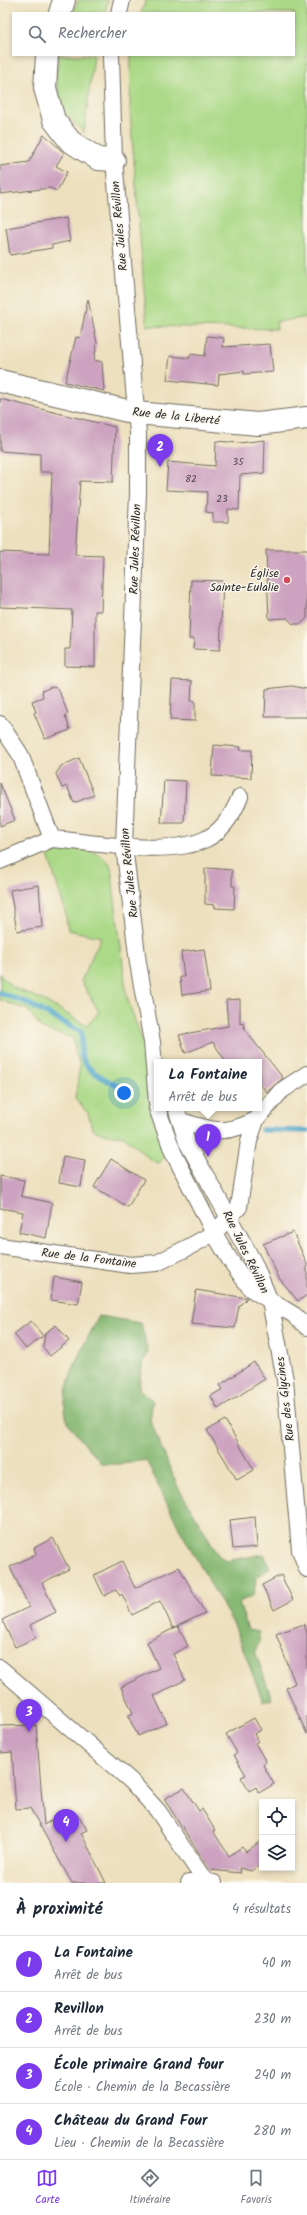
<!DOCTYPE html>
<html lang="fr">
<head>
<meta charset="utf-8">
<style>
	:root { --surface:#fff; --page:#f6f6f7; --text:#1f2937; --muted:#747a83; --line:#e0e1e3; --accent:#7c3aed }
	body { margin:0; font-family:Kalam,sans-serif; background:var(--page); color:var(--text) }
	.controls { position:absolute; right:12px; bottom:12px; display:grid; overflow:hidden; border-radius:0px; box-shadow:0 2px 6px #0003 }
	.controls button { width:36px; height:36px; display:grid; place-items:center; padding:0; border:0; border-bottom:1px solid var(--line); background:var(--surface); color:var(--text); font:20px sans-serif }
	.you { position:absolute; left:124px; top:1093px; width:14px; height:14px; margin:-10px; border:3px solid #fff; border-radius:50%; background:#1a73e8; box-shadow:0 0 0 6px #1a73e833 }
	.badge { display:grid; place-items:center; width:26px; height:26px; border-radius:50%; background:var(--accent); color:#fff; font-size:13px; font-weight:700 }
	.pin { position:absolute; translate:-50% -33px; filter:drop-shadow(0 1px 2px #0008) }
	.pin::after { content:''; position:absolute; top:21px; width:14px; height:12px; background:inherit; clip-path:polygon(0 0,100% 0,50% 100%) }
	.popup { position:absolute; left:154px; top:1059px; width:108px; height:52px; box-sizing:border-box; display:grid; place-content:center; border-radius:0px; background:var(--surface); filter:drop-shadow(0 1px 3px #0005); font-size:13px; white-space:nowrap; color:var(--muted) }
	.popup b { font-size:15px; color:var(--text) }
	.popup::after { content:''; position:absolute; left:50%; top:100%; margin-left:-8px; border:8px solid transparent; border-top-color:var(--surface) }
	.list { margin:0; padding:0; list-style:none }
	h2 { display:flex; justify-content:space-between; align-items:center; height:52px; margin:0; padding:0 16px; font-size:17px }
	h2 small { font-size:13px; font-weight:400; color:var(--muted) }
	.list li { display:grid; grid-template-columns:26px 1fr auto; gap:12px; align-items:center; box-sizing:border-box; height:56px; padding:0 16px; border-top:1px solid var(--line) }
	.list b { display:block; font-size:15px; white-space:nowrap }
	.list p { margin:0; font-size:13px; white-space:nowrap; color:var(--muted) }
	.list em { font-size:13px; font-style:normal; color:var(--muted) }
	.icon { flex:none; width:22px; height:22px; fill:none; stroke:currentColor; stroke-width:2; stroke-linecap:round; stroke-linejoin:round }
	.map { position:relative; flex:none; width:307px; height:1883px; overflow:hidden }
	.search { position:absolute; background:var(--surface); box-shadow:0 2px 6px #0003; left:12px; right:12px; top:12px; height:44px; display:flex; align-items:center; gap:10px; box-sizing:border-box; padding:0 14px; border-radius:0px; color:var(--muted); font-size:15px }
	.sheet { height:276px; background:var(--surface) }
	nav { display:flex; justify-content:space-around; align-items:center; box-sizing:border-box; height:56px; border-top:1px solid var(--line); background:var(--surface); font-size:11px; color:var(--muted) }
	nav a { display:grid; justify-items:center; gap:2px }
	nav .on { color:var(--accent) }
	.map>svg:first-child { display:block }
	.green { fill:#abd987; stroke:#6b8259 }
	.forest { fill:#88b974; stroke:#5a7250 }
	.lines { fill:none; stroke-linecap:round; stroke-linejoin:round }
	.stream { stroke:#4ea4ca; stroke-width:5.5 }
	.building { fill:#cca2c0 }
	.street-casing { stroke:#6f6a5e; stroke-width:18 }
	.secondary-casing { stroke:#6f6a5e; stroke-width:24 }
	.street { stroke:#fff; stroke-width:16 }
	.secondary { stroke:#fff; stroke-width:22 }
	.poi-dot { fill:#d1495b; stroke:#fbf7ec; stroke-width:1.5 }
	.labels { text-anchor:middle; stroke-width:3; stroke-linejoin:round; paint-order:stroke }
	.number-label { font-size:10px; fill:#534950 }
	.street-label { font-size:12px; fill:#2b2b2b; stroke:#fbf7ec }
	.poi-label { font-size:12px; fill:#2b2b2b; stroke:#fbf7ec; text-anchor:end }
</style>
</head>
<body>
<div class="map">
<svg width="307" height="1883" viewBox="0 0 307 1883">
	<rect width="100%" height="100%" fill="#fbf7ec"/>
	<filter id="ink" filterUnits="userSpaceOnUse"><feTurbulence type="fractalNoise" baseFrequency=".025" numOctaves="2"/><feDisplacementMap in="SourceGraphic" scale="8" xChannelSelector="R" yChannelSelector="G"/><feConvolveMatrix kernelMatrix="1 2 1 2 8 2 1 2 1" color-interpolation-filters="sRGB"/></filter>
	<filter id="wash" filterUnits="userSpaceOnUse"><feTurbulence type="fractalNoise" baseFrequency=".012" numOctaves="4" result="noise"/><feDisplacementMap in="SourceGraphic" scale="16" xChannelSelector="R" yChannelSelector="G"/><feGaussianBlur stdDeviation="0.9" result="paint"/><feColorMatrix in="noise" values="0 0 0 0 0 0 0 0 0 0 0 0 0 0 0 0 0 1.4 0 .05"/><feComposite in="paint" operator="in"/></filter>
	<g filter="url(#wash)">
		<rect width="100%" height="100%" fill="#ede0be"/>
		<path class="green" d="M78,0H108L105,13H73Z
			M146,0H307V317L276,322L277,329L147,326L130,111L131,55H294V13H141Z
			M58,55H94L84,133L64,112L56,82Z
			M68,849C86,849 102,851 111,867L127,998L145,1048L150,1109L166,1156L159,1163L151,1160L124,1136L104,1134L92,1129L88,1113L75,1099L80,1065L76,1055L73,1038L42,1029L28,1010L0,1000V974L12,987L45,1001L87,1026L99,1012L81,981L101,937L68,930L65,911L48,855Z"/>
		<path class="forest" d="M99,1316L141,1323L148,1351L141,1370L139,1389L153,1401L150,1420L177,1485L219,1556L226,1561L264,1554L270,1568L256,1578L254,1595L239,1602L248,1630L259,1632V1643L255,1651L272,1699L263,1702L235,1627L180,1530L146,1460L123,1464H102C95,1455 70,1429 67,1420C57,1388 85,1344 99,1316Z"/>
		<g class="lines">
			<path class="stream" d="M0,993L25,1002L81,1032C83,1039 80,1046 81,1054C84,1073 114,1083 130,1092
				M262,1130L307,1131"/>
		</g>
		<g id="blocks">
			<path class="building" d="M44,134L64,153L56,166L67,172L57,191L50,188L0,194V166L29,162Z
				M66,218L70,241L52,245V248L10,255L6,228Z
				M88,299L97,343L94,360L102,362L104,391L65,382L76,337L80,338Z
				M207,336L224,338L223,347L270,344L273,372L244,374V371L219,374L218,385L167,380L170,356L190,358V354L205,356Z
				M0,399L115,427L113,482L80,481L75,555L103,556L101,611H95V667L65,666V649H70L72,610L0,607V552L49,554L52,472H40V454L0,451Z
				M265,440L264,473L240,475L239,510L228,509V522H213V513L206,512L207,492L166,490L168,462L215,466L216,441L239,443Z
				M266,550H307V618L301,624H293L287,618L269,619Z
				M191,580L223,581L220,650L193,649L194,639H189Z
				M172,680L192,681L191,701H195V721L170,720Z
				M292,686L307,689V717H265L266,689Z
				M51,687L56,688L59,691L68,714L65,715L70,730L45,739L34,713L36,712L32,701L43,697L42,691Z
				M214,745L241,747L240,750H252L251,778L212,776Z
				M79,758L94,795L74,803L67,786L62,788L56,774L61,766Z
				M164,780L186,781L184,823H161Z
				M0,783L15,820L0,826Z
				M208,868L232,870V886H235L234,909L215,908V905L205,904V869Z
				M39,885L42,927L17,931L10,890Z
				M204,949L210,991L182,995L180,977H184L181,952Z
				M240,999V1024L243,1023L245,1030L283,1078L267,1092L259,1083V1062H226L213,1042L185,1053L179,1035L228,1026L226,1000Z
				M63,1156L85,1160L81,1187L59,1183Z
				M111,1159L144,1180L128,1207L94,1187Z
				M0,1176L24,1180L21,1196L52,1203L46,1238L19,1232L23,1212L0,1208Z
				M293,1232L307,1264V1295L298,1301L279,1278L263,1244Z
				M54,1277L82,1282L78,1304L51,1300Z
				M196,1290L247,1298L239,1306L235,1328L191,1324Z
				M31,1321L43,1336L26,1349L14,1334Z
				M56,1325L69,1341L50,1356L43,1347L45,1333Z
				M254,1362L265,1379L218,1409L211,1396L223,1389L220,1385Z
				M225,1420L254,1470L237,1480L207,1430Z
				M255,1517L257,1547L233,1549L230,1520Z
				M53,1538L69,1569L42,1583L56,1612L30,1625L36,1638L15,1647L2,1620L29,1607L10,1567L36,1554L34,1548Z
				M122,1561L135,1588L179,1567L205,1613L173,1628L160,1601L132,1615L122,1594L120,1596L116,1590L104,1596L94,1575Z
				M281,1575L293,1600L274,1610L262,1585Z
				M304,1624L307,1633V1734L286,1688L295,1683L276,1634Z
				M178,1626L188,1646L173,1654L185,1680L154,1696L167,1723L138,1736L128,1716L133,1713L121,1687L159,1668L147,1642Z
				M254,1718L261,1730L254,1734L258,1741L255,1743L266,1762L263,1765L274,1784L259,1793L256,1787L249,1791L241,1777L246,1775L234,1755L237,1753L226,1734Z
				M36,1725L44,1825L53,1819L56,1824L71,1815L79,1816L87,1830L81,1833L106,1883H72L30,1808L16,1809L12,1752L0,1753V1726Z
				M184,1788L199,1811L202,1809L215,1830L213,1831L229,1856L242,1847L246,1852L262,1840V1864L251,1871L239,1868L241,1873L210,1870L164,1799Z"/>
		</g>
	</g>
	<g filter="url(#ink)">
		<use href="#blocks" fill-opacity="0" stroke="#6f6a5e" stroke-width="1"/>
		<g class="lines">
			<defs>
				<path id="street" d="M119,13L122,0
					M111,55L114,160L138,433V493L124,845L138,963L152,1042L157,1102
					M0,724L20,754L52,839C92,842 170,857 206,839C223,831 233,814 240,797
					M0,861L52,839
					M157,1108L173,1152L214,1233L230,1260L251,1289L294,1315L307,1327
					M176,1108L187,1142L254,1263L270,1301L285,1380L300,1550L307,1569
					M181,1121C216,1131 222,1136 256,1120
					M0,1246L130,1265L157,1263L187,1248L214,1233L239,1207L249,1141L256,1120L281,1091L307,1074
					M0,1668L131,1781L158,1811L205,1881
					M189,1883L205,1881L214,1883"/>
				<path id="secondary" d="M60,13L64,0
					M47,55L45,88L54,120L70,141L98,159L114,160
					M0,381L136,413L258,424L307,418"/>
			</defs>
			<use href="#street" class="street-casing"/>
			<use href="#secondary" class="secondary-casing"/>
			<use href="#street" class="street"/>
			<use href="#secondary" class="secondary"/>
		</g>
	</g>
	<circle class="poi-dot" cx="287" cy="580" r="4"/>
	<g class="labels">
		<g class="number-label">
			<text x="238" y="465">35</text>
			<text x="191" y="482">82</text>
			<text x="222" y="502">23</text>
		</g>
		<g class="street-label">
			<text transform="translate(119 226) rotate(-95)" y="4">Rue Jules Révillon</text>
			<text transform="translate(176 416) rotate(6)" y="4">Rue de la Liberté</text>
			<text transform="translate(135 549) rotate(-88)" y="4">Rue Jules Révillon</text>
			<text transform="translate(129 873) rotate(-96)" y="4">Rue Jules Révillon</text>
			<text transform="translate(246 1252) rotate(64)" y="4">Rue Jules Révillon</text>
			<text transform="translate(89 1258) rotate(7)" y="4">Rue de la Fontaine</text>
			<text transform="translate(285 1399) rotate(-97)" y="4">Rue des Glycines</text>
		</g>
		<g class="poi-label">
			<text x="279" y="577">Église<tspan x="279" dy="14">Sainte-Eulalie</tspan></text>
		</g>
	</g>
</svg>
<div class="controls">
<button><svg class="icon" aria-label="locate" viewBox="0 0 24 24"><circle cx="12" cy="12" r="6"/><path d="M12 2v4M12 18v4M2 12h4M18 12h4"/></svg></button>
<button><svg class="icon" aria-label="layers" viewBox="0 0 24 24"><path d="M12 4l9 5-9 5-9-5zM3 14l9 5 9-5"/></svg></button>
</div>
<div class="you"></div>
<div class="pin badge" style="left:208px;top:1157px">1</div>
<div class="popup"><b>La Fontaine</b>Arrêt de bus</div>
<div class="pin badge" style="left:160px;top:467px">2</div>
<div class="pin badge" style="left:29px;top:1732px">3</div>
<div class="pin badge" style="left:66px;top:1842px">4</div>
<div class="search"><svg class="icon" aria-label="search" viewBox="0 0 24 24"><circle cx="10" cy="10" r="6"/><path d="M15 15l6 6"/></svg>Rechercher</div>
</div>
<section class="sheet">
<h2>À proximité<small>4 résultats</small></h2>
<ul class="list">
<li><span class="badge">1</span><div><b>La Fontaine</b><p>Arrêt de bus</p></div><em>40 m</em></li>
<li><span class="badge">2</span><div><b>Revillon</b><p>Arrêt de bus</p></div><em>230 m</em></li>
<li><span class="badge">3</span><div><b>École primaire Grand four</b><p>École · Chemin de la Becassière</p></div><em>240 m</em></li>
<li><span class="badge">4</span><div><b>Château du Grand Four</b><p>Lieu · Chemin de la Becassière</p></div><em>280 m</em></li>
</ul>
</section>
<nav>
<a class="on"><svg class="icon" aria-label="map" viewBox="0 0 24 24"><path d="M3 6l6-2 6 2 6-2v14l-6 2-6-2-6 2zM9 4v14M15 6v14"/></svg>Carte</a>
<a><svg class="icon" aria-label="directions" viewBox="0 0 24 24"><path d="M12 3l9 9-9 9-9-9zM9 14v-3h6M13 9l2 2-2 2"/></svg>Itinéraire</a>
<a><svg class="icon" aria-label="saved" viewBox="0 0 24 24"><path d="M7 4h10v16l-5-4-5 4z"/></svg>Favoris</a>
</nav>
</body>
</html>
